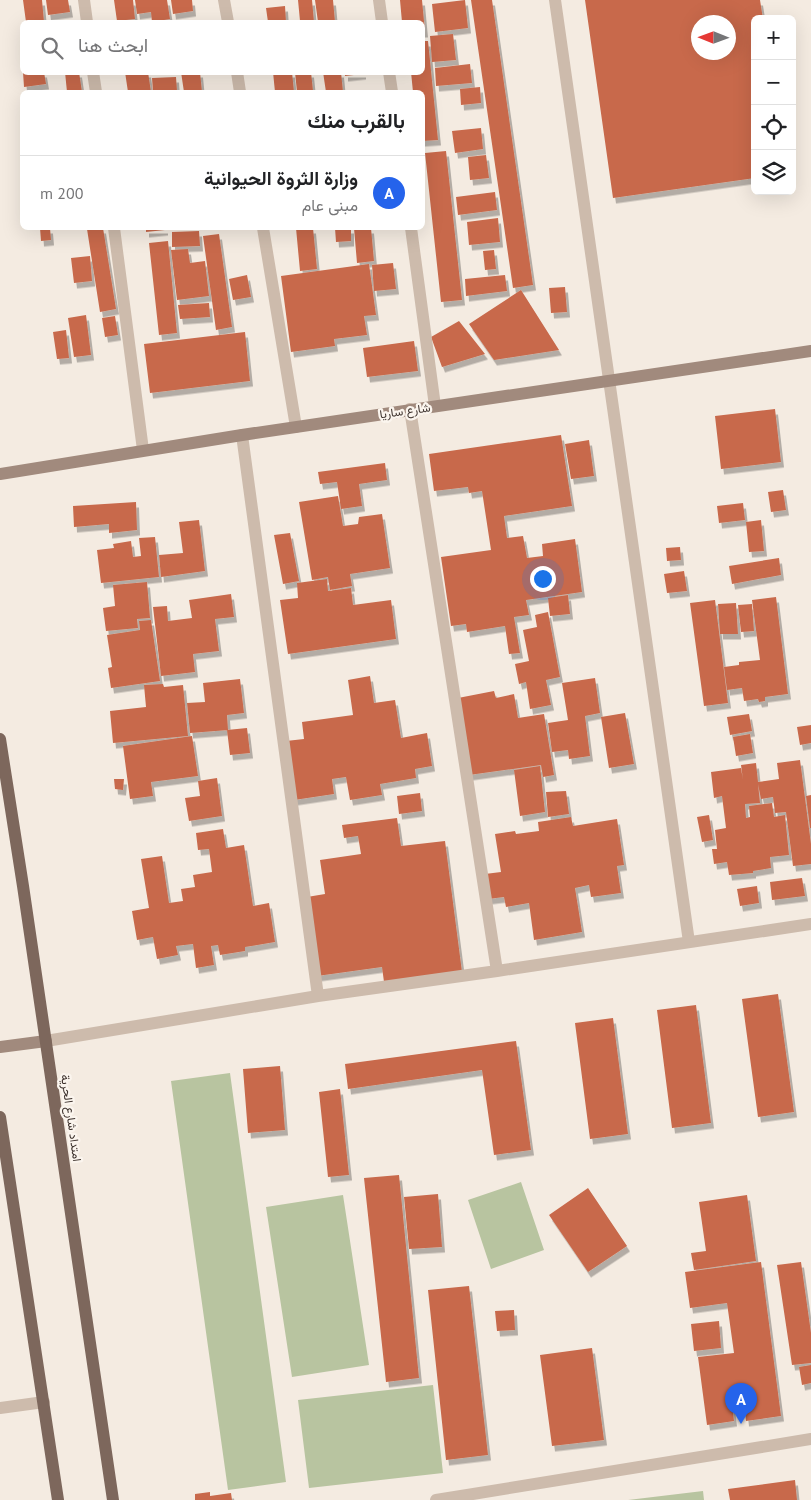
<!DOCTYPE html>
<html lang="ar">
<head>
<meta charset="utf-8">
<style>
	:root { --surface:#fff; --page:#f2f2f2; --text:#202124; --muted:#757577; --line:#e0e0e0; --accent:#2563eb }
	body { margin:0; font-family:"PT Sans",Vazirmatn,sans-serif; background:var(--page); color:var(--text); direction:rtl }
	.controls { position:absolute; right:15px; top:15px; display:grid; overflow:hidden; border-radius:8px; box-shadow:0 5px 20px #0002 }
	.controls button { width:45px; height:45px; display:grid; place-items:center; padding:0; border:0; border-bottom:1px solid var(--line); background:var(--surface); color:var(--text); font:25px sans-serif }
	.compass { position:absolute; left:691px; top:15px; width:45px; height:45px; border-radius:50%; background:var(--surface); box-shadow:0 5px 20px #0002; rotate:271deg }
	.you { position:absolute; left:542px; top:578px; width:18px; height:18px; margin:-12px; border:4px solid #fff; border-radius:50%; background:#1a73e8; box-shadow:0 0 0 8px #1a73e833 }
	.badge { display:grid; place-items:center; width:32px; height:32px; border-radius:50%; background:var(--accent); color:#fff; font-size:16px; font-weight:700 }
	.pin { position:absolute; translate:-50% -41px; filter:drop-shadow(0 1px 2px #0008) }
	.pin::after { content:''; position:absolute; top:26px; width:18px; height:15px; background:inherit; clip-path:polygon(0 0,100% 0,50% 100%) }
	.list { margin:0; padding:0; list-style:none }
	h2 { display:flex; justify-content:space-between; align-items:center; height:65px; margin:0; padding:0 20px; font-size:21px }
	h2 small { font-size:16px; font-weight:400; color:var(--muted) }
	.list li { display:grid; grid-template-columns:32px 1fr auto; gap:15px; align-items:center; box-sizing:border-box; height:75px; padding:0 20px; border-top:1px solid var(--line) }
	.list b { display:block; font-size:19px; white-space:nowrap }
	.list p { margin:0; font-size:16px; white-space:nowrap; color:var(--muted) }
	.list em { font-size:16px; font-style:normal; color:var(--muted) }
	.icon { flex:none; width:28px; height:28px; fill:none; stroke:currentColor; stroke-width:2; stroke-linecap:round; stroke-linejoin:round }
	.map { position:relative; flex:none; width:811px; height:1500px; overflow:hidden; direction:ltr }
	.search { position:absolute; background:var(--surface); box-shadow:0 5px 20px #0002; left:20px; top:20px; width:405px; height:55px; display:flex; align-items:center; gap:12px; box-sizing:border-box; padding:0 18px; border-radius:8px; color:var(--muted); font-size:19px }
	.panel { position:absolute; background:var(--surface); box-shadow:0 5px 20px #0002; left:20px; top:90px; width:405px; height:140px; border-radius:8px; direction:rtl }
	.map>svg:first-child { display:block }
	.green { fill:#b8c4a0 }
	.building { fill:#c8694b; fill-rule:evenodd; filter:url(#shadow) }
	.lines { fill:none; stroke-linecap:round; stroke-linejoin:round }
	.lane { stroke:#cdbbac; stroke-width:12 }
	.street { stroke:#cdbbac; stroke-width:12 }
	.secondary { stroke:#a18a7d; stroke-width:12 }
	.primary { stroke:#7d675c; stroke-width:12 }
	.labels { text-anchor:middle; stroke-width:4.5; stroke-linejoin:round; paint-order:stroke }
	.street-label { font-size:12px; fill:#3b302b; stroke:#fbf5ee }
</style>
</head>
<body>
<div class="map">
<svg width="811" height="1500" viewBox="0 0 811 1500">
	<defs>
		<filter id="shadow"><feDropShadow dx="3" dy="5.5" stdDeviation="0" flood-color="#0004"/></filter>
	</defs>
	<rect width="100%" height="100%" fill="#f4ebe1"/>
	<path class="green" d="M230,1073L286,1482L228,1490L171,1081Z
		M521,1182L544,1250L491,1269L468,1200Z
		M343,1195L369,1365L292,1377L266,1207Z
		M433,1385L443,1473L309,1488L298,1400Z
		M703,1491L704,1500H628Z"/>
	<path class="building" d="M23,0H42L44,22H26Z
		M46,0H68L70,12L48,15Z
		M114,0H133L135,19L117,21Z
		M135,0H167L170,19L152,22L151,12L137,14Z
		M171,0H192L193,11L173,14Z
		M298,0H312L314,22H294V21H300Z
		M315,0H333L335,22H318Z
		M400,0H422L425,32H422V22H402Z
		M465,0L468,28L435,32L432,4Z
		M471,0H492L533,285L513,288Z
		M585,0H760L763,19H755V178L613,198ZM698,22H728V52H698Z
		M285,6L286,22H268L266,8Z
		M453,34L456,60L432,62L430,36Z
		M422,41H428L438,140L422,141V92H413L411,72H422Z
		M470,64L472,83L436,86L435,68Z
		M23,72H44L46,84L24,87Z
		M65,72H79L82,92H67Z
		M125,72H148L151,92H128Z
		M181,72H200L202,92H184Z
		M273,72H292L294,92H275Z
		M295,72H311L313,91L297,92Z
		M323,72H341L343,92H326Z
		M345,72H363V74L345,76Z
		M176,77L177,91L153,92L152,78Z
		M480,87L481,103L461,105L460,89Z
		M481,128L483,149L455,153L452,131Z
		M446,151L462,300L441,302L425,153Z
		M486,155L489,178L470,180L468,157Z
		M495,192L497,210L458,215L456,197Z
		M498,218L500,242L469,245L467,222Z
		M40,228H50L51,240L41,241Z
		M103,228L116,309L100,312L87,229Z
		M146,228H165V230L146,232Z
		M296,228H313L317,269L300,271Z
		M335,228H351V241L336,242Z
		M354,228H371L374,261L357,263Z
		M199,231L200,246L172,247V232Z
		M219,234L232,327L216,330L203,236Z
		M168,241L177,333L159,335L149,243Z
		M188,249L190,263L205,261L209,296L177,300L171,250Z
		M494,250L496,269L485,270L483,251Z
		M90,256L92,281L74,283L71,258Z
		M393,263L396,289L374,291L372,265Z
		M369,264L376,315L364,316L367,335L334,339L335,346L291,352L281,276Z
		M247,275L251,297L233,300L229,279Z
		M505,275L507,291L466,296L465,279Z
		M565,287L567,312L551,313L549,288Z
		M521,290L559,350L494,360L469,324Z
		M209,303L210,317L180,319L178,305Z
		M86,315L91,355L74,357L68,318Z
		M115,316L118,335L105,337L102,318Z
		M459,321L485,354L442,367L431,337Z
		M66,330L69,358L57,359L53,332Z
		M245,332L250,381L150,393L144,344Z
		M414,341L418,371L367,377L363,348Z
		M775,409L781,462L721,469L715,416Z
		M561,435L572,506L504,516L507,538L523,536L527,558L543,556L542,544L575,539L582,592L526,600L529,615L514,617L520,653L509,654L505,626L467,632L466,624L451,626L441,557L491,550L482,491L469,493L468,487L434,491L429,454Z
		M589,440L594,476L571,479L565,444Z
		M385,463L387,480L359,484L362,506L341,509L337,482L320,484L318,472Z
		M783,490L786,510L771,512L768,492Z
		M338,496L343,526L358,524L359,517L382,514L390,568L350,574L352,586L330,590L328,577L312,580L299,502Z
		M136,502L137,530L109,533V524L74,527L73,506Z
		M743,503L745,520L719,523L717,506Z
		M199,520L205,571L161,577L159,555L183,553L179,522Z
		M761,520L764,551L749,552L746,522Z
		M290,533L299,581L283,584L274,535Z
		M155,537L159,577L101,583L97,550L114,548L113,544L131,541L133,557L141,556L139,538Z
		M680,547L681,560L667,561L666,548Z
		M779,558L781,575L732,584L729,566Z
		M684,571L687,591L667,593L664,574Z
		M327,579L328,591L351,588L353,605L391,600L396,639L288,654L280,600L298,598L297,583Z
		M147,582L150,618L137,619L138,628L106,631L103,608L115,606L113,585Z
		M231,594L234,617L215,619L219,651L193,654L195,672L161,676L153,607L167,606L168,621L192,618L189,600Z
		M568,595L570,614L550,616L548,598Z
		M776,597L788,694L765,697V701L759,702L758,699L744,701L742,688L727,690L724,667L739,665V662L760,660L752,600Z
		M715,600L728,703L704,706L690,603Z
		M736,603L738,634H720L718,604Z
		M752,604L754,631L741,632L738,605Z
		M548,612L560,677L546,680L551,705L530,709L526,682L519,684L515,664L529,661L523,630L537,627L535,615Z
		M151,620L160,681L111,688L108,668L112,667L107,635L140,630L139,621Z
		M370,676L374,703L395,700L401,738L427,733L432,766L415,769L416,778L380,784L382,795L350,800L346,777L332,779L334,794L294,800L286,741L304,739L302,722L353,715L348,680Z
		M595,678L600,713L585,716L590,756L569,759L568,750L552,752L548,723L568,720L562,683Z
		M240,679L244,713L227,715L228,730L190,733L187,703L205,702L203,683Z
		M163,684L164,687L183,685L188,736L113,743L110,711L146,707L144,685Z
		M494,691L496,698L514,694L518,718L544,714L554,775L543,777L541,765L469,775L458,698Z
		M625,713L634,764L609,768L601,717Z
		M749,714L752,731L730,735L727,717Z
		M811,725V743L800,745L797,727Z
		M247,728L250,753L230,755L227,730Z
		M750,734L753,753L736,756L733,737Z
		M192,736L198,776L151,782L153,796L130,799L123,746Z
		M800,760L811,844V864L793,866L786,812L775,813L773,797L761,799L758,784L760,803L745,804L746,818L750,817L749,806L772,803L774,817L785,815L789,855L770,857L771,868L753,871V873L729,875L727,862L714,864L712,849H717L715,830L726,828L722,796L714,798L711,772L741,768L743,780L741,765L756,763L758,782L779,779L777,763Z
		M540,766L545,812L520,816L514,770Z
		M217,778L222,816L189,821L185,798L200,796L198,781Z
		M114,779H124L123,790L115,789Z
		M566,791L569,814L548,817L546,792Z
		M420,793L422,811L399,814L397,796Z
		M811,795V828H810L806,796Z
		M709,815L713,840L702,842L697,817Z
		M571,817L573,826L617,819L624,865L617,866L621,893L591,897L589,885L575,888L582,932L534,940L529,903L506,907L504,897L488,899L485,874L501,872L495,834L515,831L516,834L539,831L538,822Z
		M397,818L401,846L445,841L462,972L384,982L382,967L317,976L307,897L325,894L320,860L361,854L358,836L344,838L342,825Z
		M223,829L226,848L244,845L253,906L269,903L275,942L245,947V951L220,955L218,945L211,946L214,965L196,968L193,944L176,946L178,955L157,959L153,937L137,940L132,911L149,908L141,859L162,856L169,903L183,901L181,889L195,887L193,875L212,872L209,849L198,850L196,833Z
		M802,878L805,896L772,900L770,882Z
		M757,886L759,903L740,906L737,889Z
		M778,994L794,1112L758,1117L742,999Z
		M696,1005L711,1123L672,1128L657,1010Z
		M613,1018L628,1134L590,1139L575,1023Z
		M516,1041L531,1150L494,1155L482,1070L348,1089L345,1064Z
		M280,1066L285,1130L248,1133L243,1069Z
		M340,1089L349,1175L328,1177L319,1092Z
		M399,1175L419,1378L386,1382L364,1178Z
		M588,1188L627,1246L588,1272L549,1215Z
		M438,1194L442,1247L409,1249L404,1197Z
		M747,1195L756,1261L694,1270L691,1253L706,1251L699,1202Z
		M761,1262L781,1416L746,1421L744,1403L732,1405L734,1421L707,1425L698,1357L734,1353L727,1303L690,1308L685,1272Z
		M801,1262L811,1333V1363L792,1365L777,1265Z
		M469,1286L488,1455L446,1460L428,1290Z
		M514,1310L515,1330L497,1331L495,1311Z
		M719,1321L721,1348L694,1351L691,1324Z
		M592,1348L604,1440L552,1446L540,1355Z
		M811,1365V1383L802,1385L799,1367Z
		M795,1480L797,1500H730L728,1489Z
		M210,1492V1496L231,1493L232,1500H195V1494Z"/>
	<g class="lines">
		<path class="lane" d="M436,1500L811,1439"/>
		<path class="street" d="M84,0L87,22
			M224,0L228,22
			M379,0L382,22
			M555,0L689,942
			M93,72L96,92
			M237,72L240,92
			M389,72L392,92
			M114,228L143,450
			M263,228L296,427
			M411,228L435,406
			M410,409L497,971
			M242,435L318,996
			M46,1041L318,996L497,971L811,924
			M0,1408L44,1402"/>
		<path class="secondary" d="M0,474L242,435L811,351
			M0,1047L46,1041"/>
		<path class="primary" d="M0,739L23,886L113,1500
			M0,1117L58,1500"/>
	</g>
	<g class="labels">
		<g class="street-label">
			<text transform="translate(405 411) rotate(-8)" y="4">شارع ساريا</text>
			<text transform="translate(71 1118) rotate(82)" y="4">امتداد شارع الحرية</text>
		</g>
	</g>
</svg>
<div class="controls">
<button>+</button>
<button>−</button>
<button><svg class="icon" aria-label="locate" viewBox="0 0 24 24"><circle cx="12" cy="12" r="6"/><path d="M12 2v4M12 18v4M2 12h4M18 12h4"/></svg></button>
<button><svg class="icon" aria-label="layers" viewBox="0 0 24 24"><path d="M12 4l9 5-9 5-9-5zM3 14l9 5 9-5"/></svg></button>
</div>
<svg class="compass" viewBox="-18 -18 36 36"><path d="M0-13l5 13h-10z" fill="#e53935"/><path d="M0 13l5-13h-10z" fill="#757577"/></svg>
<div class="you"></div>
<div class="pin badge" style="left:741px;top:1424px">A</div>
<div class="search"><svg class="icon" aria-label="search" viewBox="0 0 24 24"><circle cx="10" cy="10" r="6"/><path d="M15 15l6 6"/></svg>ابحث هنا</div>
<section class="panel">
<h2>بالقرب منك<small></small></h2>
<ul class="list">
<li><span class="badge">A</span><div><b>وزارة الثروة الحيوانية</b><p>مبنى عام</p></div><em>200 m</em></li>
</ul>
</section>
</div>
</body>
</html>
